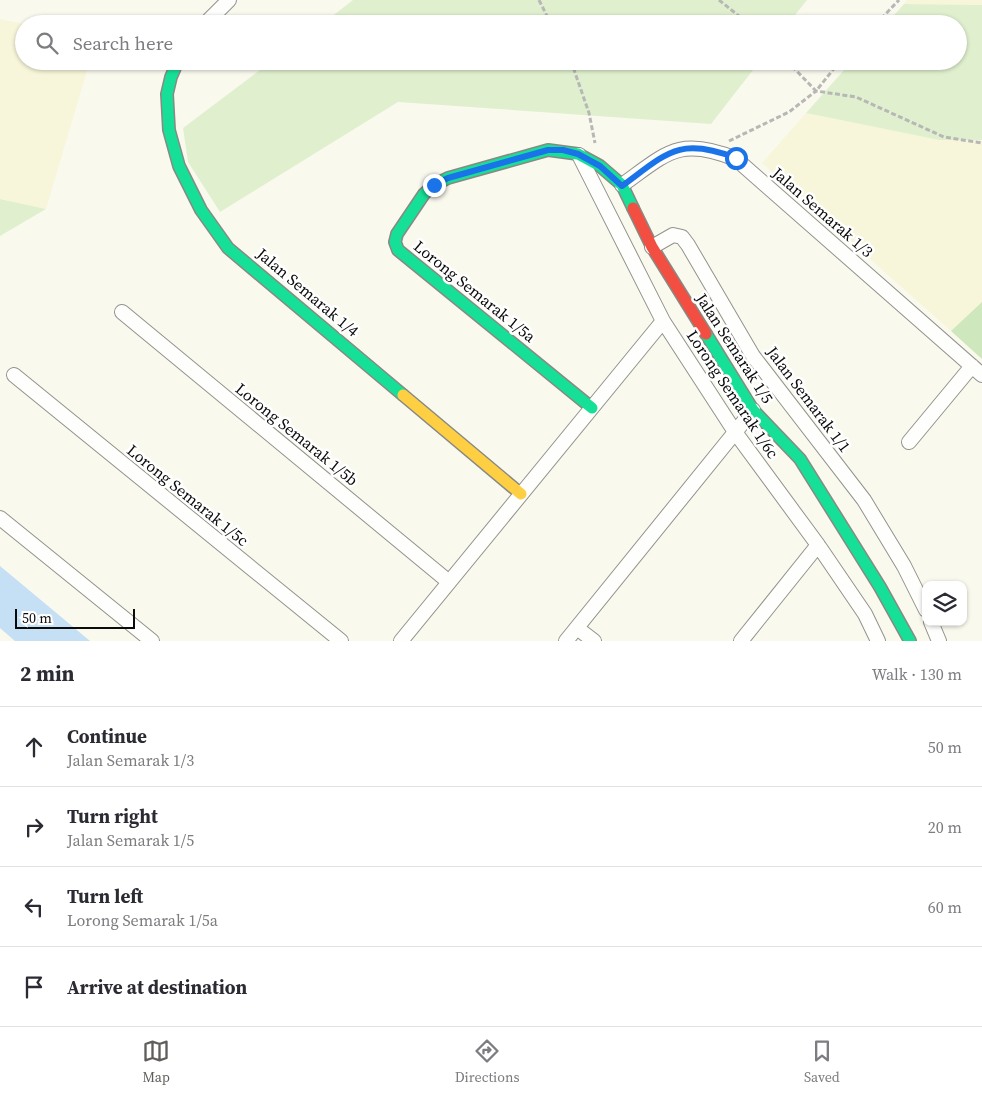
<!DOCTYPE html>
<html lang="en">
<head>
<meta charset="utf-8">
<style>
	:root { --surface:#fff; --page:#f7f7f7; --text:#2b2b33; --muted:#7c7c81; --line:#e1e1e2; --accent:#5f5e5a }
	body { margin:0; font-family:"Source Serif 4",serif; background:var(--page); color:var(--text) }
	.controls { position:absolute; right:15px; bottom:15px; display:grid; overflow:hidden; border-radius:10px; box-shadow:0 1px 4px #0004 }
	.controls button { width:45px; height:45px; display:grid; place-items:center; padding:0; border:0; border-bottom:1px solid var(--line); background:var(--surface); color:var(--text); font:25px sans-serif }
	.scale { position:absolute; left:15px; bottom:12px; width:120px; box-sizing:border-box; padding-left:5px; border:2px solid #0b0b0b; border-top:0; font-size:14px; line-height:18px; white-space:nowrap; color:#0b0b0b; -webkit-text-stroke:4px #fff; paint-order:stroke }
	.stop { position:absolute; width:15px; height:15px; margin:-11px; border:4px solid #1a73e8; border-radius:50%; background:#fff }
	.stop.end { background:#1a73e8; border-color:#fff; box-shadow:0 1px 5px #0008 }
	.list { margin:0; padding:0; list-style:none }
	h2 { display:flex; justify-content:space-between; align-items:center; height:65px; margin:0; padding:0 20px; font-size:21px }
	h2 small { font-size:16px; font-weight:400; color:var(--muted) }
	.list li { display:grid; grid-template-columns:32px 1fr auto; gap:15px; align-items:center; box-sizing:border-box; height:80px; padding:0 20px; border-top:1px solid var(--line) }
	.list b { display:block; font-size:19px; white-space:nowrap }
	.list p { margin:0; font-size:16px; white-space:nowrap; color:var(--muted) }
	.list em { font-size:16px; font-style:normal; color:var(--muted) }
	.icon { flex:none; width:28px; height:28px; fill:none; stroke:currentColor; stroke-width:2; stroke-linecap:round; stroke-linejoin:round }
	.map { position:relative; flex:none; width:982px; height:641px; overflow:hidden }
	.search { position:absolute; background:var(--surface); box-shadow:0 1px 4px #0004; left:15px; right:15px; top:15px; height:55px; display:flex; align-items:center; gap:12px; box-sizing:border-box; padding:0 18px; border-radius:28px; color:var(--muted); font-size:19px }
	.sheet { height:385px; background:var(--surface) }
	nav { display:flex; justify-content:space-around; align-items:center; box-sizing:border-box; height:70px; border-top:1px solid var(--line); background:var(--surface); font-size:14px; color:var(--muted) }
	nav a { display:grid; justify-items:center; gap:2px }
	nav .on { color:var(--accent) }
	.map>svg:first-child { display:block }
	.farmland { fill:#f7f6da }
	.green { fill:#e0f0ce }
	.forest { fill:#cfe7bc }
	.water { fill:#c5dff4 }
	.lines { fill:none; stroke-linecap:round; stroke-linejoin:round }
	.street-casing { stroke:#93928d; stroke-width:16 }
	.fast-casing { stroke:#898984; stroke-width:14 }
	.slow-casing { stroke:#898984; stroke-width:14 }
	.jam-casing { stroke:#898984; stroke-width:14 }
	.path { stroke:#b7b7b5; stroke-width:3; stroke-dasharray:5 2.5; stroke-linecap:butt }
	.street { stroke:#fefefc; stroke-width:14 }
	.fast { stroke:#16e098; stroke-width:11 }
	.slow { stroke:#ffcf43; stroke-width:11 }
	.jam { stroke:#f24e42; stroke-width:11 }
	.route { stroke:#1a73e8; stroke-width:6 }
	.labels { text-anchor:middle; stroke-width:5; stroke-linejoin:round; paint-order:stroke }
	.street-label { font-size:16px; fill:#0b0b0b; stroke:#fff }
</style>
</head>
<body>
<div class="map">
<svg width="982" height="641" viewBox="0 0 982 641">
	<rect width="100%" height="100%" fill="#faf9ee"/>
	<path class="farmland" d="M907,0H982V5L904,4Z
		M0,19L24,24V61H90L46,209L0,199Z
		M806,113L939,140H982V302L951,331L762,163Z"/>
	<path class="green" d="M353,0H807L788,24H322Z
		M904,4L982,5V140H939L806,113L852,61H958V24H886Z
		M272,61H760L711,124L398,102L220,212L188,162L183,128Z
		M0,199L46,209L0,236Z"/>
	<path class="forest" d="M982,302V359L951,331Z"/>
	<path class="water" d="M0,566L90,641H15L0,628Z"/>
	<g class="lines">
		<defs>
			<path id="street" d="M205,24L229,0
				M579,155L663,321L735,432L818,545L865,614L878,641
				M622,185C667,153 679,136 736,159L982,375
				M652,247L673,235L682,237L688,245L753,356L864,500L904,566L926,610
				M122,312L449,582
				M14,375L341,641
				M909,442L972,366
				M0,518L152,641
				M931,622L939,641
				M577,628L594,641
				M401,641L663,321
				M566,641L753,410
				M741,641L818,545"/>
			<path id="fast" d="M178,61L171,77L167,94L169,130L179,166L201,210L228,248L403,395
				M706,334L753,410L800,459L880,587L910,641
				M592,408L398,250L395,242L397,234L424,194L434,185L448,178L548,150L578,154L600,166L622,185L633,208"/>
			<path id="slow" d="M403,395L521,494"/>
			<path id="jam" d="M633,208L652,247L706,334"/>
		</defs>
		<use href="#street" class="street-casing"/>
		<use href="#fast" class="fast-casing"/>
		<use href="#slow" class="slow-casing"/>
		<use href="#jam" class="jam-casing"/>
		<path class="path" d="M539,0L551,24
			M719,0L749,24
			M876,24L899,0
			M571,61L589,113L595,143
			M787,61L816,91L840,61
			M729,141L789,112L816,91L856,97L944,137L982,143"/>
		<use href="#street" class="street"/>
		<use href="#fast" class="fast"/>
		<use href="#slow" class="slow"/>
		<use href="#jam" class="jam"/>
	</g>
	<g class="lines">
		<path class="route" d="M434,185L448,178L548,150H563L578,154L600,166L622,186C667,153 679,136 736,158"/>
	</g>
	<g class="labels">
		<g class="street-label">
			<text transform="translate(823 212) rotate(41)" y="6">Jalan Semarak 1/3</text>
			<text transform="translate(475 291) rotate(39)" y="6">Lorong Semarak 1/5a</text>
			<text transform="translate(308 292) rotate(40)" y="6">Jalan Semarak 1/4</text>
			<text transform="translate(735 348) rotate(57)" y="6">Jalan Semarak 1/5</text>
			<text transform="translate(733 394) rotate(56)" y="6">Lorong Semarak 1/6c</text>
			<text transform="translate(809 399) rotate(53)" y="6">Jalan Semarak 1/1</text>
			<text transform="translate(297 434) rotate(39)" y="6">Lorong Semarak 1/5b</text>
			<text transform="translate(188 495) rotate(39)" y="6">Lorong Semarak 1/5c</text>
		</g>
	</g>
</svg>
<div class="controls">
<button><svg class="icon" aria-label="layers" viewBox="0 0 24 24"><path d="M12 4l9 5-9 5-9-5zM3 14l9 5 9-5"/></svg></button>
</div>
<div class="scale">50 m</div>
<div class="stop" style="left:736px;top:158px"></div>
<div class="stop end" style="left:434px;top:185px"></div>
<div class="search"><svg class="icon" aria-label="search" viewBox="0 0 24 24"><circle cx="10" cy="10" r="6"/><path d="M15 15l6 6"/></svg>Search here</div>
</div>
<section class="sheet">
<h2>2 min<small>Walk · 130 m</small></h2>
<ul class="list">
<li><svg class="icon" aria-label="ahead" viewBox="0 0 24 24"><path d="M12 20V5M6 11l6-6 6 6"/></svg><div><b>Continue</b><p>Jalan Semarak 1/3</p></div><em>50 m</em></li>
<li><svg class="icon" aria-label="right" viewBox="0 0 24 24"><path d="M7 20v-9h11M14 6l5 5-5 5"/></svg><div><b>Turn right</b><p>Jalan Semarak 1/5</p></div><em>20 m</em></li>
<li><svg class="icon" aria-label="left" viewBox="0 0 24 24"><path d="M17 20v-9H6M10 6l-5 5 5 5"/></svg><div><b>Turn left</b><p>Lorong Semarak 1/5a</p></div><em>60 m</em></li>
<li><svg class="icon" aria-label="arrive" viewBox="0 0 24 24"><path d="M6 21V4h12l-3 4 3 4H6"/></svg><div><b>Arrive at destination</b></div></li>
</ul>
</section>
<nav>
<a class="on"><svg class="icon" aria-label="map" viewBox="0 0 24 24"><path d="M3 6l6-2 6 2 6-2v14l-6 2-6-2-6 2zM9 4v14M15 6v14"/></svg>Map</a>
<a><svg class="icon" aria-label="directions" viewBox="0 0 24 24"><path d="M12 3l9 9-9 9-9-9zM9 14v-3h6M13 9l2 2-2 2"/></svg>Directions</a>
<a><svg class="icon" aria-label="saved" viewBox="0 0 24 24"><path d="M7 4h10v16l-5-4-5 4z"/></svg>Saved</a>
</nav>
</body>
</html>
